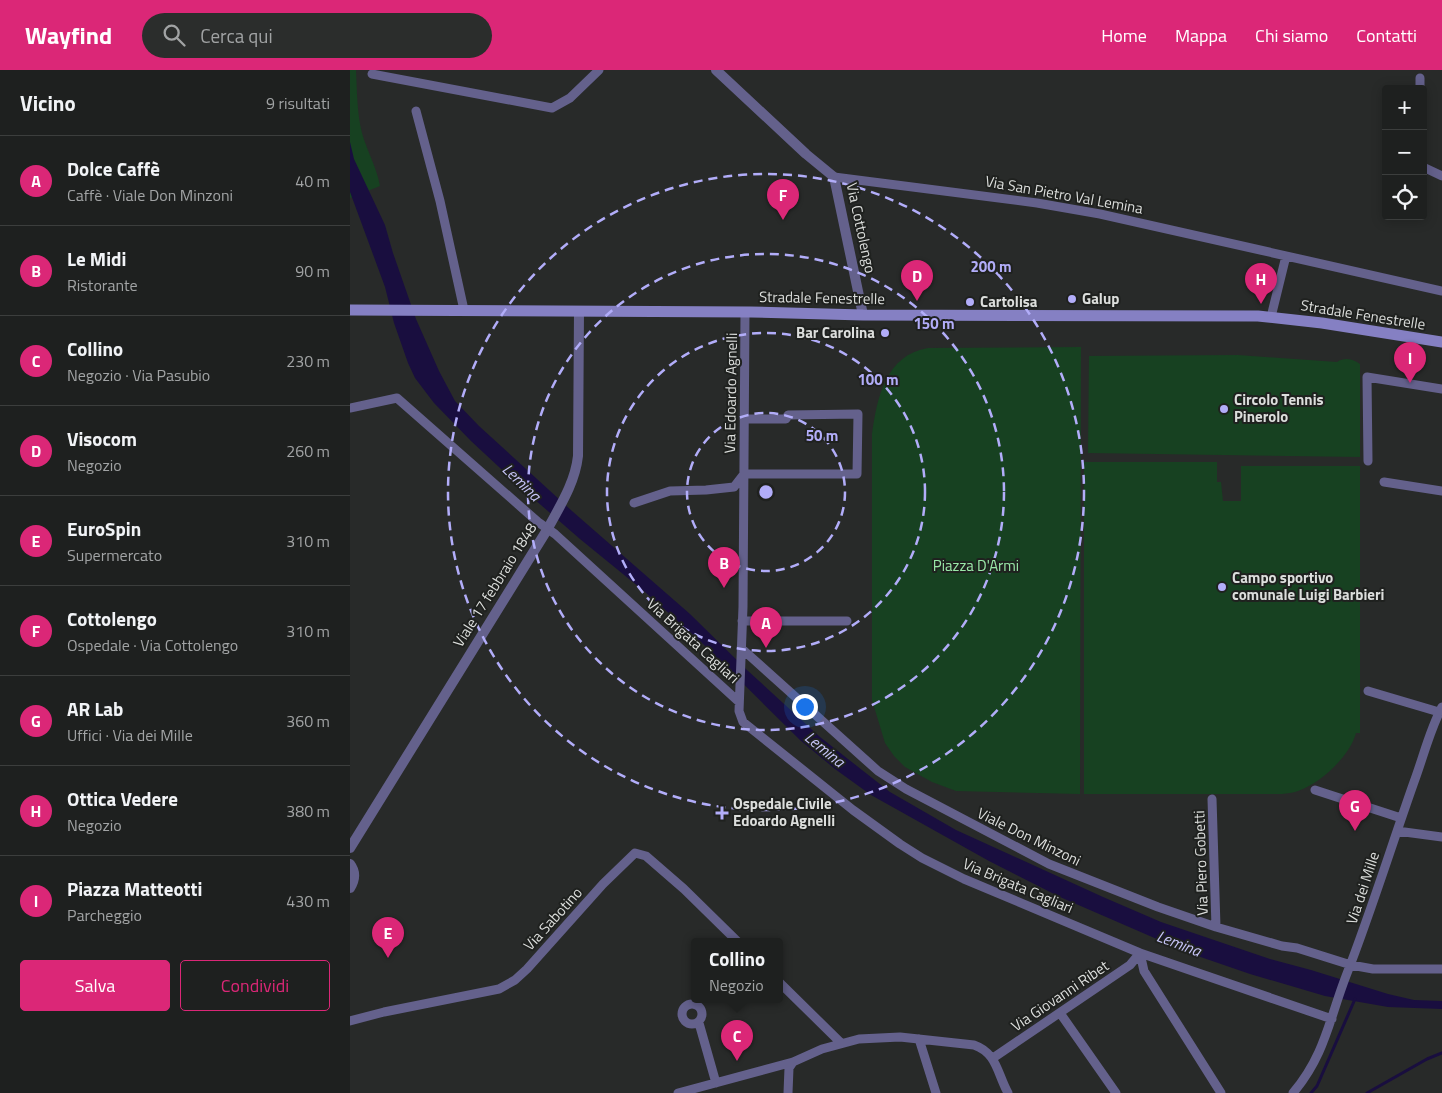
<!DOCTYPE html>
<html lang="it">
<head>
<meta charset="utf-8">
<style>
	:root { --surface:#1e201f; --page:#2b2d2c; --text:#f1f3f6; --muted:#a1a3a4; --line:#3c3e3d; --accent:#db2777 }
	body { margin:0; font-family:"Titillium Web",sans-serif; background:var(--page); color:var(--text) }
	.controls { position:absolute; right:15px; top:15px; display:grid; overflow:hidden; border-radius:5px; box-shadow:0 2px 12px #0003 }
	.controls button { width:45px; height:45px; display:grid; place-items:center; padding:0; border:0; border-bottom:1px solid var(--line); background:var(--surface); color:var(--text); font:25px sans-serif }
	.you { position:absolute; left:454px; top:636px; width:18px; height:18px; margin:-12px; border:4px solid #fff; border-radius:50%; background:#1a73e8; box-shadow:0 0 0 8px #1a73e833 }
	.badge { display:grid; place-items:center; width:32px; height:32px; border-radius:50%; background:var(--accent); color:#fff; font-size:16px; font-weight:700 }
	.pin { position:absolute; translate:-50% -41px; filter:drop-shadow(0 1px 2px #0008) }
	.pin::after { content:''; position:absolute; top:26px; width:18px; height:15px; background:inherit; clip-path:polygon(0 0,100% 0,50% 100%) }
	.popup { position:absolute; left:341px; top:868px; width:92px; height:65px; box-sizing:border-box; display:grid; place-content:center; border-radius:5px; background:var(--surface); filter:drop-shadow(0 1px 4px #0005); font-size:16px; white-space:nowrap; color:var(--muted) }
	.popup b { font-size:19px; color:var(--text) }
	.popup::after { content:''; position:absolute; left:50%; top:100%; margin-left:-10px; border:10px solid transparent; border-top-color:var(--surface) }
	.list { margin:0; padding:0; list-style:none }
	h2 { display:flex; justify-content:space-between; align-items:center; height:65px; margin:0; padding:0 20px; font-size:21px }
	h2 small { font-size:16px; font-weight:400; color:var(--muted) }
	.list li { display:grid; grid-template-columns:32px 1fr auto; gap:15px; align-items:center; box-sizing:border-box; height:90px; padding:0 20px; border-top:1px solid var(--line) }
	.list b { display:block; font-size:19px; white-space:nowrap }
	.list p { margin:0; font-size:16px; white-space:nowrap; color:var(--muted) }
	.list em { font-size:16px; font-style:normal; color:var(--muted) }
	.actions { display:flex; gap:10px; padding:15px 20px }
	.actions a { flex:1; padding:11px 0; border:1px solid var(--accent); border-radius:5px; text-align:center; font-size:18px; color:var(--accent) }
	.actions .main { background:var(--accent); color:#fff }
	.icon { flex:none; width:28px; height:28px; fill:none; stroke:currentColor; stroke-width:2; stroke-linecap:round; stroke-linejoin:round }
	.map { position:relative; flex:none; width:1092px; height:1023px; overflow:hidden }
	header { display:flex; align-items:center; gap:30px; box-sizing:border-box; height:70px; padding:0 25px; background:var(--accent); color:#fff }
	header strong { font-size:24px }
	nav { display:flex; gap:28px; margin-inline-start:auto; font-size:18px }
	.search { width:350px; height:45px; background:var(--page); display:flex; align-items:center; gap:12px; box-sizing:border-box; padding:0 18px; border-radius:28px; color:var(--muted); font-size:19px }
	main { display:flex }
	aside { flex:1; background:var(--surface) }
	.map>svg:first-child { display:block }
	.green { fill:#174121 }
	.water { fill:#190e3f }
	.lines { fill:none; stroke-linecap:round; stroke-linejoin:round }
	.stream { stroke:#190e3f; stroke-width:3 }
	.minor { stroke:#64618c; stroke-width:9 }
	.tertiary { stroke:#64618c; stroke-width:10 }
	.secondary { stroke:#8580c3; stroke-width:11 }
	.ring { fill:none; stroke:#b2adf9; stroke-width:2.5; stroke-dasharray:9 6 }
	.poi-dot { fill:#b2adf9; stroke:#1f211f; stroke-width:2 }
	.labels { text-anchor:middle; stroke-width:4; stroke-linejoin:round; paint-order:stroke }
	.street-label { font-size:15px; fill:#dcdedc; stroke:#1f211f }
	.poi-label { font-size:15px; font-weight:bold; fill:#dcdedc; stroke:#1f211f; text-anchor:start }
	.park-label { font-size:15px; fill:#9ae8a8; stroke:#1f211f }
	.water-label { font-size:16px; font-style:italic; fill:#c7c5f8; stroke:#1f211f }
	.centre { fill:#b2adf9; stroke:#1f211f; stroke-width:2.5 }
	.ring-label { font-size:15px; text-anchor:middle; font-weight:bold; fill:#b2adf9; stroke:#1f211f; stroke-width:4; stroke-linejoin:round; paint-order:stroke }
</style>
</head>
<body>
<header>
<strong>Wayfind</strong>
<div class="search"><svg class="icon" aria-label="search" viewBox="0 0 24 24"><circle cx="10" cy="10" r="6"/><path d="M15 15l6 6"/></svg>Cerca qui</div>
<nav><a>Home</a><a>Mappa</a><a>Chi siamo</a><a>Contatti</a></nav>
</header>
<main>
<aside>
<h2>Vicino<small>9 risultati</small></h2>
<ul class="list">
<li><span class="badge">A</span><div><b>Dolce Caffè</b><p>Caffè · Viale Don Minzoni</p></div><em>40 m</em></li>
<li><span class="badge">B</span><div><b>Le Midi</b><p>Ristorante</p></div><em>90 m</em></li>
<li><span class="badge">C</span><div><b>Collino</b><p>Negozio · Via Pasubio</p></div><em>230 m</em></li>
<li><span class="badge">D</span><div><b>Visocom</b><p>Negozio</p></div><em>260 m</em></li>
<li><span class="badge">E</span><div><b>EuroSpin</b><p>Supermercato</p></div><em>310 m</em></li>
<li><span class="badge">F</span><div><b>Cottolengo</b><p>Ospedale · Via Cottolengo</p></div><em>310 m</em></li>
<li><span class="badge">G</span><div><b>AR Lab</b><p>Uffici · Via dei Mille</p></div><em>360 m</em></li>
<li><span class="badge">H</span><div><b>Ottica Vedere</b><p>Negozio</p></div><em>380 m</em></li>
<li><span class="badge">I</span><div><b>Piazza Matteotti</b><p>Parcheggio</p></div><em>430 m</em></li>
</ul>
<div class="actions"><a class="main">Salva</a><a>Condividi</a></div>
</aside>
<div class="map">
<svg width="1092" height="1023" viewBox="0 0 1092 1023">
	<rect width="100%" height="100%" fill="#282a29"/>
	<path class="green" d="M0,0H6C7,21 7,43 12,63C17,81 27,98 30,116L0,128Z
		M731,277L730,724L606,721L582,712L555,697L544,686L535,673L522,630V364C527,327 536,285 578,278Z
		M888,285L987,292C995,287 1002,289 1010,294V387L738,383L739,286Z
		M734,392H867V412H871L873,431H891V396H1010V663H1006C1000,686 971,713 948,721C943,723 937,723 932,724H734Z"/>
	<path class="water" d="M0,72L4,89L35,155L43,183L66,249L89,301L105,331L129,356L222,441L340,544L397,600L470,667L540,722L606,760L753,827L811,852L920,889L961,900L1038,924L1064,930L1092,931V939L1038,937L975,926L900,904L839,883L710,827L639,791L521,725L485,699L450,670L352,573L295,522L230,469L176,422L121,371L84,333L65,308L58,293L44,253L35,217L0,122Z"/>
	<g class="lines">
		<path class="stream" d="M961,1023L967,1016L1005,929
			M1017,1023L1077,989L1092,983"/>
		<path class="minor" d="M22,4L202,38L220,28L249,0
			M1070,8V19
			M66,41L90,131L114,240
			M1073,97L1092,106
			M484,107L687,133L750,144L1092,221
			M395,242L393,537L389,641L393,652L503,740L550,774L572,788L614,809L790,883L982,949
			M921,247L936,186
			M0,338L47,328L188,452L205,464L389,632
			M1018,391L1017,307L1092,319
			M1034,412L1092,421
			M284,433L320,421L356,420L384,417L394,404H507L508,344L438,345L436,349H394
			M392,551H497
			M391,578L528,701L556,719L699,794L808,837L866,857L932,876L947,878L1001,895L1023,899H1092
			M1018,621L1089,642
			M965,720L1051,748
			M862,729L866,857
			M1047,761L1092,767
			M790,883L794,901L871,1023
			M430,913L491,973
			M332 944a10 10 0 1 1 20 0a10 10 0 1 1-20 0Z
			M710,943L766,1023
			M0,951L34,942L149,919L165,910L177,899L253,814L285,783L296,786L334,819L388,872
			M349,953L366,1013
			M569,969L586,1023
			M643,988L780,895L790,883
			M328,1023L443,992L472,979L509,969L550,967L624,975C647,983 647,1003 658,1023
			M438,1023L439,998L443,992
			M943,1023C975,985 979,950 996,906C1021,842 1041,777 1064,712C1073,688 1080,659 1092,637"/>
		<path class="tertiary" d="M366,0L456,84L484,107L513,245
			M0,778L197,460C210,436 225,413 228,386L229,241
			M0,794C6,802 5,810 0,818"/>
		<path class="secondary" d="M0,240L401,242L513,245L908,246L972,253L1092,272"/>
	</g>
	<g class="ring">
		<circle cx="416" cy="422" r="79"/>
		<circle cx="416" cy="422" r="159"/>
		<circle cx="416" cy="422" r="238"/>
		<circle cx="416" cy="422" r="318"/>
	</g>
	<g class="poi-dot">
		<circle cx="722" cy="229" r="5"/>
		<circle cx="620" cy="232" r="5"/>
		<circle cx="535" cy="263" r="5"/>
		<circle cx="874" cy="339" r="5"/>
		<circle cx="872" cy="517" r="5"/>
		<path d="M369.5 735.5h5v5h5v5h-5v5h-5v-5h-5v-5h5z"/>
	</g>
	<g class="labels">
		<g class="street-label">
			<text transform="translate(714 125) rotate(10)" y="5">Via San Pietro Val Lemina</text>
			<text transform="translate(511 158) rotate(78)" y="5">Via Cottolengo</text>
			<text transform="translate(472 228) rotate(1)" y="5">Stradale Fenestrelle</text>
			<text transform="translate(1013 245) rotate(9)" y="5">Stradale Fenestrelle</text>
			<text transform="translate(381 323) rotate(-89)" y="5">Via Edoardo Agnelli</text>
			<text transform="translate(145 515) rotate(-58)" y="5">Viale 17 febbraio 1848</text>
			<text transform="translate(343 571) rotate(42)" y="5">Via Brigata Cagliari</text>
			<text transform="translate(679 767) rotate(26)" y="5">Viale Don Minzoni</text>
			<text transform="translate(851 793) rotate(-92)" y="5">Via Piero Gobetti</text>
			<text transform="translate(668 816) rotate(23)" y="5">Via Brigata Cagliari</text>
			<text transform="translate(1013 818) rotate(-72)" y="5">Via dei Mille</text>
			<text transform="translate(203 849) rotate(-48)" y="5">Via Sabotino</text>
			<text transform="translate(710 926) rotate(-34)" y="5">Via Giovanni Ribet</text>
		</g>
		<g class="poi-label">
			<text x="732" y="234">Galup</text>
			<text x="630" y="237">Cartolisa</text>
			<text x="525" y="268" text-anchor="end">Bar Carolina</text>
			<text x="884" y="335">Circolo Tennis<tspan x="884" dy="17">Pinerolo</tspan></text>
			<text x="882" y="513">Campo sportivo<tspan x="882" dy="17">comunale Luigi Barbieri</tspan></text>
			<text x="383" y="739">Ospedale Civile<tspan x="383" dy="17">Edoardo Agnelli</tspan></text>
		</g>
		<g class="park-label">
			<text x="626" y="501">Piazza D'Armi</text>
		</g>
		<g class="water-label">
			<text transform="translate(172 412) rotate(44)" y="6">Lemina</text>
			<text transform="translate(475 679) rotate(39)" y="6">Lemina</text>
			<text transform="translate(829 873) rotate(21)" y="6">Lemina</text>
		</g>
	</g>
	<circle cx="416" cy="422" r="8" class="centre"/>
	<g class="ring-label">
		<text x="641" y="202">200 m</text>
		<text x="584" y="259">150 m</text>
		<text x="528" y="315">100 m</text>
		<text x="472" y="371">50 m</text>
	</g>
</svg>
<div class="controls">
<button>+</button>
<button>−</button>
<button><svg class="icon" aria-label="locate" viewBox="0 0 24 24"><circle cx="12" cy="12" r="6"/><path d="M12 2v4M12 18v4M2 12h4M18 12h4"/></svg></button>
</div>
<div class="you"></div>
<div class="pin badge" style="left:416px;top:578px">A</div>
<div class="pin badge" style="left:374px;top:518px">B</div>
<div class="pin badge" style="left:387px;top:991px">C</div>
<div class="popup"><b>Collino</b>Negozio</div>
<div class="pin badge" style="left:567px;top:231px">D</div>
<div class="pin badge" style="left:38px;top:888px">E</div>
<div class="pin badge" style="left:433px;top:150px">F</div>
<div class="pin badge" style="left:1005px;top:761px">G</div>
<div class="pin badge" style="left:911px;top:234px">H</div>
<div class="pin badge" style="left:1060px;top:313px">I</div>
</div>
</main>
</body>
</html>
